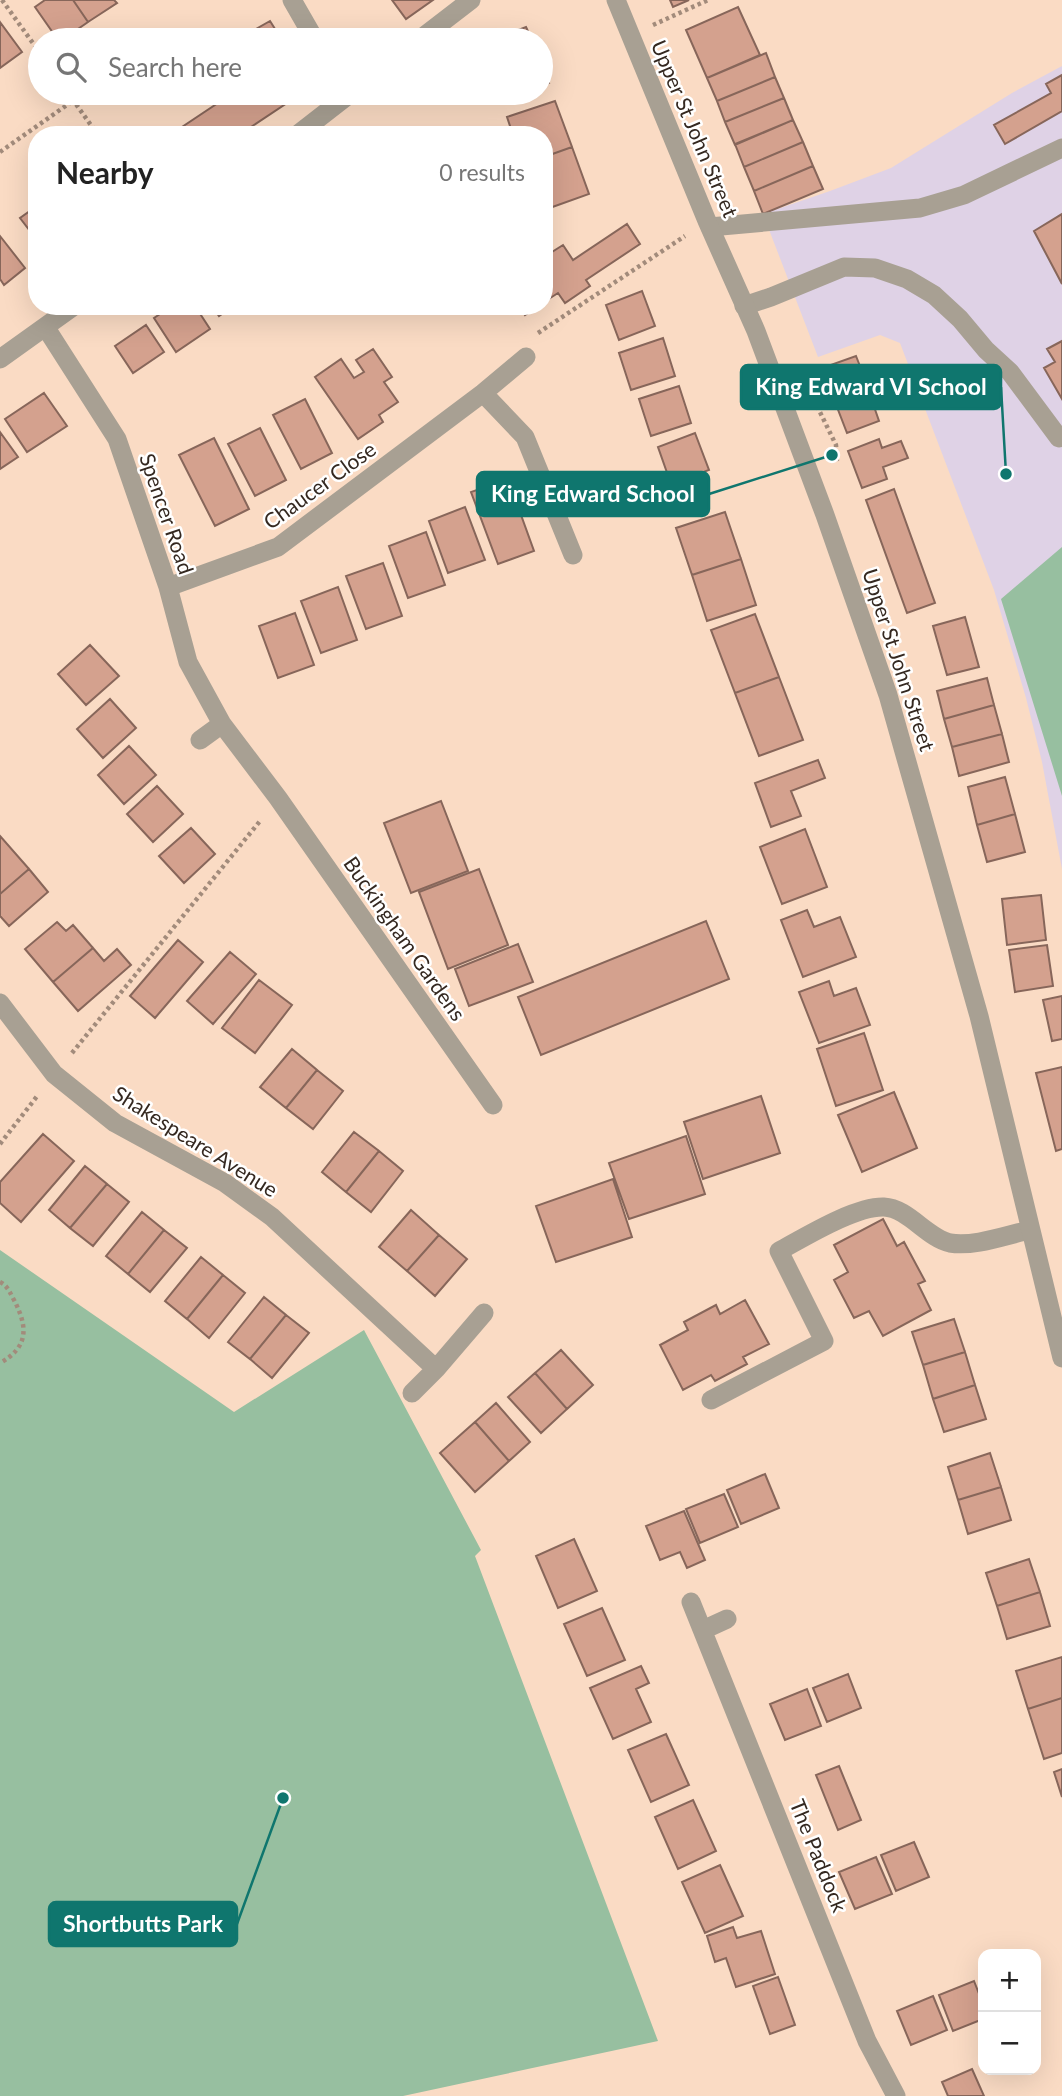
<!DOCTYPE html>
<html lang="en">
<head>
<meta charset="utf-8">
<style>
	:root { --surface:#fff; --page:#f2f2f2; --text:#222; --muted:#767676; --line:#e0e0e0 }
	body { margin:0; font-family:Lato,sans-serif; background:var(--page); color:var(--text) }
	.controls { position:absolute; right:21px; bottom:21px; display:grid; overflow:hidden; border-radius:14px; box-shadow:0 7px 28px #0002 }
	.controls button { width:63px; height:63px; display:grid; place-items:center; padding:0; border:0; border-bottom:2px solid var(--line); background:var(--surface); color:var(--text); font:35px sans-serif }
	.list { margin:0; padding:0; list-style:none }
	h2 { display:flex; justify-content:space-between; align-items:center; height:91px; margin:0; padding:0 28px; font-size:30px }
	h2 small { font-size:23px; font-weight:400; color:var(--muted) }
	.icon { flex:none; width:38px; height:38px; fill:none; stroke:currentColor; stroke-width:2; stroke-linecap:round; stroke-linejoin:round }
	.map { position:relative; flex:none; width:1062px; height:2096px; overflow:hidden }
	.search { position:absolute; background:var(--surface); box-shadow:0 7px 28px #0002; left:28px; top:28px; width:525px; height:77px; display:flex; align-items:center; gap:18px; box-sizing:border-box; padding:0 24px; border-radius:38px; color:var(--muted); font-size:26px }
	.panel { position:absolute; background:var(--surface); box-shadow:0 7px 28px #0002; left:28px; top:126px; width:525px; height:189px; border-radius:28px }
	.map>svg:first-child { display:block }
	.education { fill:#dfd2e6 }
	.green { fill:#97bfa0 }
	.building { fill:#d4a18e; stroke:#87665a; stroke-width:2 }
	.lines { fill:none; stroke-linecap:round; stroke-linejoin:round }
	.path { stroke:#a28b7b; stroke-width:4.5; stroke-dasharray:3.5 3.5; stroke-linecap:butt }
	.service { stroke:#a8a093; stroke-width:19 }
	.minor { stroke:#a8a093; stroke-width:19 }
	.tertiary { stroke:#a8a093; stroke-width:19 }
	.labels { text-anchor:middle; stroke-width:5; stroke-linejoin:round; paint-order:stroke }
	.street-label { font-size:21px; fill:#342820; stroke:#fff }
	.leader { fill:none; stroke:#0f766e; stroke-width:2.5 }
	.callout-dot { fill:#0f766e; stroke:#fff; stroke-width:2.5 }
	.callout { fill:#0f766e; stroke:#0f766e; stroke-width:2.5 }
	.callout-label { font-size:23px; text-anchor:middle; font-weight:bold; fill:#fff }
</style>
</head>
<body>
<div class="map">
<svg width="1062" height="2096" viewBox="0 0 1062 2096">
	<rect width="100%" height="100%" fill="#fadbc4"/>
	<path class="education" d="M1062,66V869L1042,762L1026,698L994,590L900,343L880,335L818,357L763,214L830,191L891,168L1012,93Z"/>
	<path class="green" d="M1062,547V796L1001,599Z
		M0,1250L234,1412L364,1330L481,1550L475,1556L658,2041L403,2096H0Z"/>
	<path class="building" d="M45,0H73L88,22L62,40H58L35,7Z
		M73,0H114L117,3L88,22Z
		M392,0H433L406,19Z
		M670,0H689L673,7Z
		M738,7L760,55L707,78L686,30Z
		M270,21L282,40H250L247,34Z
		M0,22L22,52L0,68Z
		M526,27L532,40H492Z
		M766,53L775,77L717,101L707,78Z
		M541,62L549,83L541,86Z
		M1062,75V111L1005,144L994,125L1051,93L1046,84Z
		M775,77L784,98L725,122L717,101Z
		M233,93H288L293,99L239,135H170Z
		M504,93H524L506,99Z
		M784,98L793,120L735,145L725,122Z
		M555,101L572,147L544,157V135H513L507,117Z
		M793,120L803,142L744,167L735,144Z
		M803,142L813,166L754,191L744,167Z
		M572,147L589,194L544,210V157Z
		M813,166L823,189L763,214L754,191Z
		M37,206V240L20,218Z
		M1062,214V284L1034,231Z
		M627,224L640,244L586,280L590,286L565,303L558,293L544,302V257L563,245L573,260Z
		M0,236L25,268L4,285L0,279Z
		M642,291L655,326L619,340L606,305Z
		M172,306H195L210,329L176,352L154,318Z
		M212,306H233L219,316Z
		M519,306H538L525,315Z
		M146,325L164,352L133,373L115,346Z
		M663,338L675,376L631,390L619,353Z
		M1062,341V399L1044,368L1055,362L1047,349Z
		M373,349L392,377L384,382L398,402L379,415L383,422L358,439L315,377L341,359L354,378L364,372L356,360Z
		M856,356L865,379L831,392L822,368Z
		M679,386L691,423L651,436L639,399Z
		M44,393L67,426L27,452L5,419Z
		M870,395L879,421L847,433L837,407Z
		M305,399L332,453L301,469L273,415Z
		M260,428L286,480L255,496L228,444Z
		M0,432L18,457L0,469Z
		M695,433L709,470L671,484L658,447Z
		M214,438L249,509L215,526L179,455Z
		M879,439L882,448L901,441L908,458L883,467L887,479L862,488L848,451Z
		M508,479L534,551L498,564L471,492Z
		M894,489L935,603L907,613L866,500Z
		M465,507L485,560L448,573L429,521Z
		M725,512L741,559L692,575L676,528Z
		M426,532L445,585L408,598L389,546Z
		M741,559L756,605L707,621L692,575Z
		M383,563L402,616L366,629L346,576Z
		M338,587L357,640L321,653L301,601Z
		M295,613L314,665L278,678L259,626Z
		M755,614L779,677L735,693L711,630Z
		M965,617L979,667L947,675L933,626Z
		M90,645L119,676L86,705L58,674Z
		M779,677L803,740L759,756L735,693Z
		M987,678L994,705L944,719L937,691Z
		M110,699L136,728L103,758L77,729Z
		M994,705L1002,734L952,747L944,719Z
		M1002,734L1009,762L959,776L952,747Z
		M129,746L156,775L124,804L98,775Z
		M818,760L825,778L791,791L801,816L771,827L755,783Z
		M1005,777L1015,814L977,825L968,787Z
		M157,786L183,814L153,842L127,814Z
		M441,801L468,871L411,893L384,823Z
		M1015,814L1025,852L987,862L977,825Z
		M191,828L215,854L184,883L159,856Z
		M805,829L827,887L782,904L760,847Z
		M0,836L29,869L0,894Z
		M29,869L48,892L9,926L0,916V894Z
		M479,869L508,945L448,969L419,892Z
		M1041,895L1046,940L1007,945L1002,899Z
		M807,910L814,927L840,917L856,957L803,977L781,920Z
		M706,921L729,979L541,1055L518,997Z
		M57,922L66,931L73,925L93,948L53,982L25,949Z
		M178,940L203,962L155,1018L130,996Z
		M518,944L533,982L469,1006L455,969Z
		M1047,945L1053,986L1015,992L1009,950Z
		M93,948L104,961L117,949L131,965L78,1011L53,982Z
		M230,952L256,974L213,1024L187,1001Z
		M259,980L292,1005L255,1053L222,1028Z
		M829,981L834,996L856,988L870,1025L819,1043L799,992Z
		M1062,996V1039L1052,1041L1043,1000Z
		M864,1033L883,1090L836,1106L817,1049Z
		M292,1049L317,1070L286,1108L260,1087Z
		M1062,1067V1149L1056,1151L1036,1073Z
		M317,1070L343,1091L313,1129L286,1108Z
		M894,1092L917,1148L862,1172L838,1115Z
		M761,1096L780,1153L703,1179L684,1122Z
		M354,1132L379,1151L346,1192L322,1172Z
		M43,1134L74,1161L21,1222L0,1203V1182Z
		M686,1136L705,1194L629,1219L609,1163Z
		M379,1151L403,1171L371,1212L346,1192Z
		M85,1166L107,1184L70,1228L49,1210Z
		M613,1179L632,1237L556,1262L536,1206Z
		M107,1184L129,1202L93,1246L70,1228Z
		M411,1210L439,1235L407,1271L379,1247Z
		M142,1212L164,1230L128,1274L106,1256Z
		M883,1219L897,1246L904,1242L925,1281L918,1284L931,1310L883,1336L869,1311L854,1318L834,1280L848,1272L834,1245Z
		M164,1230L187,1248L150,1292L128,1274Z
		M439,1235L467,1259L435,1296L407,1271Z
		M201,1257L223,1275L187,1319L165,1301Z
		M223,1275L245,1293L209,1338L187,1319Z
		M264,1297L286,1315L250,1359L228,1342Z
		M745,1300L769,1344L743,1357L747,1364L715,1381L711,1375L683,1390L660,1345L688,1330L684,1322L716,1305L720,1314Z
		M286,1315L309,1333L272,1378L250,1359Z
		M954,1319L965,1352L923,1365L912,1332Z
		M561,1350L593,1385L567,1409L535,1373Z
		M965,1352L975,1385L933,1399L923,1365Z
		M535,1373L567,1409L541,1433L508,1397Z
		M975,1385L986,1419L944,1432L933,1399Z
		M496,1403L530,1442L509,1461L475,1422Z
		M475,1422L509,1461L475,1492L440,1453Z
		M990,1453L1001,1487L958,1500L948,1467Z
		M765,1474L779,1508L741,1524L727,1490Z
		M1001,1487L1011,1520L968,1534L958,1500Z
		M724,1494L738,1527L700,1543L686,1509Z
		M684,1511L705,1560L687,1568L680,1552L660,1560L646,1526Z
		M574,1539L597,1591L558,1608L536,1556Z
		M1029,1559L1040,1592L997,1606L986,1573Z
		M1040,1592L1050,1626L1007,1639L997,1606Z
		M602,1608L625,1660L587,1676L564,1624Z
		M1062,1657V1698L1028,1709L1016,1671Z
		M641,1666L649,1683L636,1689L651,1722L613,1739L590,1688Z
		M848,1674L861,1708L827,1722L813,1688Z
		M807,1689L821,1726L785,1740L770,1704Z
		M1062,1698V1753L1044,1759L1028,1709Z
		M666,1734L689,1785L651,1802L628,1750Z
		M839,1766L861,1820L838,1830L816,1775Z
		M1062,1769V1797L1054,1772Z
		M693,1800L716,1851L678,1869L655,1817Z
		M914,1842L929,1877L896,1891L881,1855Z
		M876,1857L892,1894L855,1909L839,1872Z
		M720,1865L743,1916L705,1933L682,1882Z
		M733,1927L737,1938L761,1931L775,1974L736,1987L726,1958L715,1962L707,1936Z
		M778,1977L795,2025L770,2034L753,1986Z
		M974,1981L983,2004V2019L953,2031L939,1995Z
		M933,1996L947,2030L911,2045L897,2011Z
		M972,2069L984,2096H948L942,2082Z"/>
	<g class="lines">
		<path class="path" d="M2,0L40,53
			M653,25L708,0
			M68,93L98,135
			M0,152L84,93
			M538,333L685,236
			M817,406L836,445L837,463
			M72,1053L260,821
			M0,1144L38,1095
			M0,1282C8,1286 10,1293 14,1300C28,1327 29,1347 0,1363"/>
		<path class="service" d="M292,0L315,40
			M710,227L920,208L964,195L1062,148
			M744,306L771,297L844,267L875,268L907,279L934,295L960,319L986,350L1010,372L1059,438L1062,436
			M711,1400L824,1341L779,1251C805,1237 855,1206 884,1207C908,1208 927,1238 950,1243C975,1247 1006,1235 1030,1230"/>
		<path class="minor" d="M419,40L471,0
			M297,135L351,93
			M46,328L117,439L168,587L188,662L222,724L278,798L493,1105
			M0,359L74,306
			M483,393L525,437L573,555
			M168,587L278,547L483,393L526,357
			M200,740L222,724
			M0,1003L54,1074L115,1123L225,1183L272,1217L436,1369L484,1313
			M412,1393L436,1369
			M691,1602L867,2041L896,2096
			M703,1630L727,1619"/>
		<path class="tertiary" d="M616,0L707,221L756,331L825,515L888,695L979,1016L1062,1358"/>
	</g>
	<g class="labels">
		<g class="street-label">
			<text transform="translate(694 129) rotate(67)" y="7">Upper St John Street</text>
			<text transform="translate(320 486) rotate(-36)" y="7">Chaucer Close</text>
			<text transform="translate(166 514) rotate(71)" y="7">Spencer Road</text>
			<text transform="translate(898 660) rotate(72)" y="7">Upper St John Street</text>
			<text transform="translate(404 939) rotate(55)" y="7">Buckingham Gardens</text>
			<text transform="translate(195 1142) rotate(32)" y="7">Shakespeare Avenue</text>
			<text transform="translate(818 1856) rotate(68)" y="7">The Paddock</text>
		</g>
	</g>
	<path class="leader" d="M1006 474L1001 387M832 455L709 494M283 1798L237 1924"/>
	<g class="callout-dot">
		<circle cx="1006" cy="474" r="7"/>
		<circle cx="832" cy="455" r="7"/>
		<circle cx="283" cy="1798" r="7"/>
	</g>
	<g class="callout">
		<rect x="741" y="365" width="260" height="44" rx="7"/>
		<rect x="477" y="472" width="232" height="44" rx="7"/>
		<rect x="49" y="1902" width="188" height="44" rx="7"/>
	</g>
	<g class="callout-label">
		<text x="871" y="395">King Edward VI School</text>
		<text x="593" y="502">King Edward School</text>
		<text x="143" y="1932">Shortbutts Park</text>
	</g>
</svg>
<div class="controls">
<button>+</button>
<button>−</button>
</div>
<div class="search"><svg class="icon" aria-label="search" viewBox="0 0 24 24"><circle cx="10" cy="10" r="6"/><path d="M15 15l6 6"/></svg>Search here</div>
<section class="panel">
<h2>Nearby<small>0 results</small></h2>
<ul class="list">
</ul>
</section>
</div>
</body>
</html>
